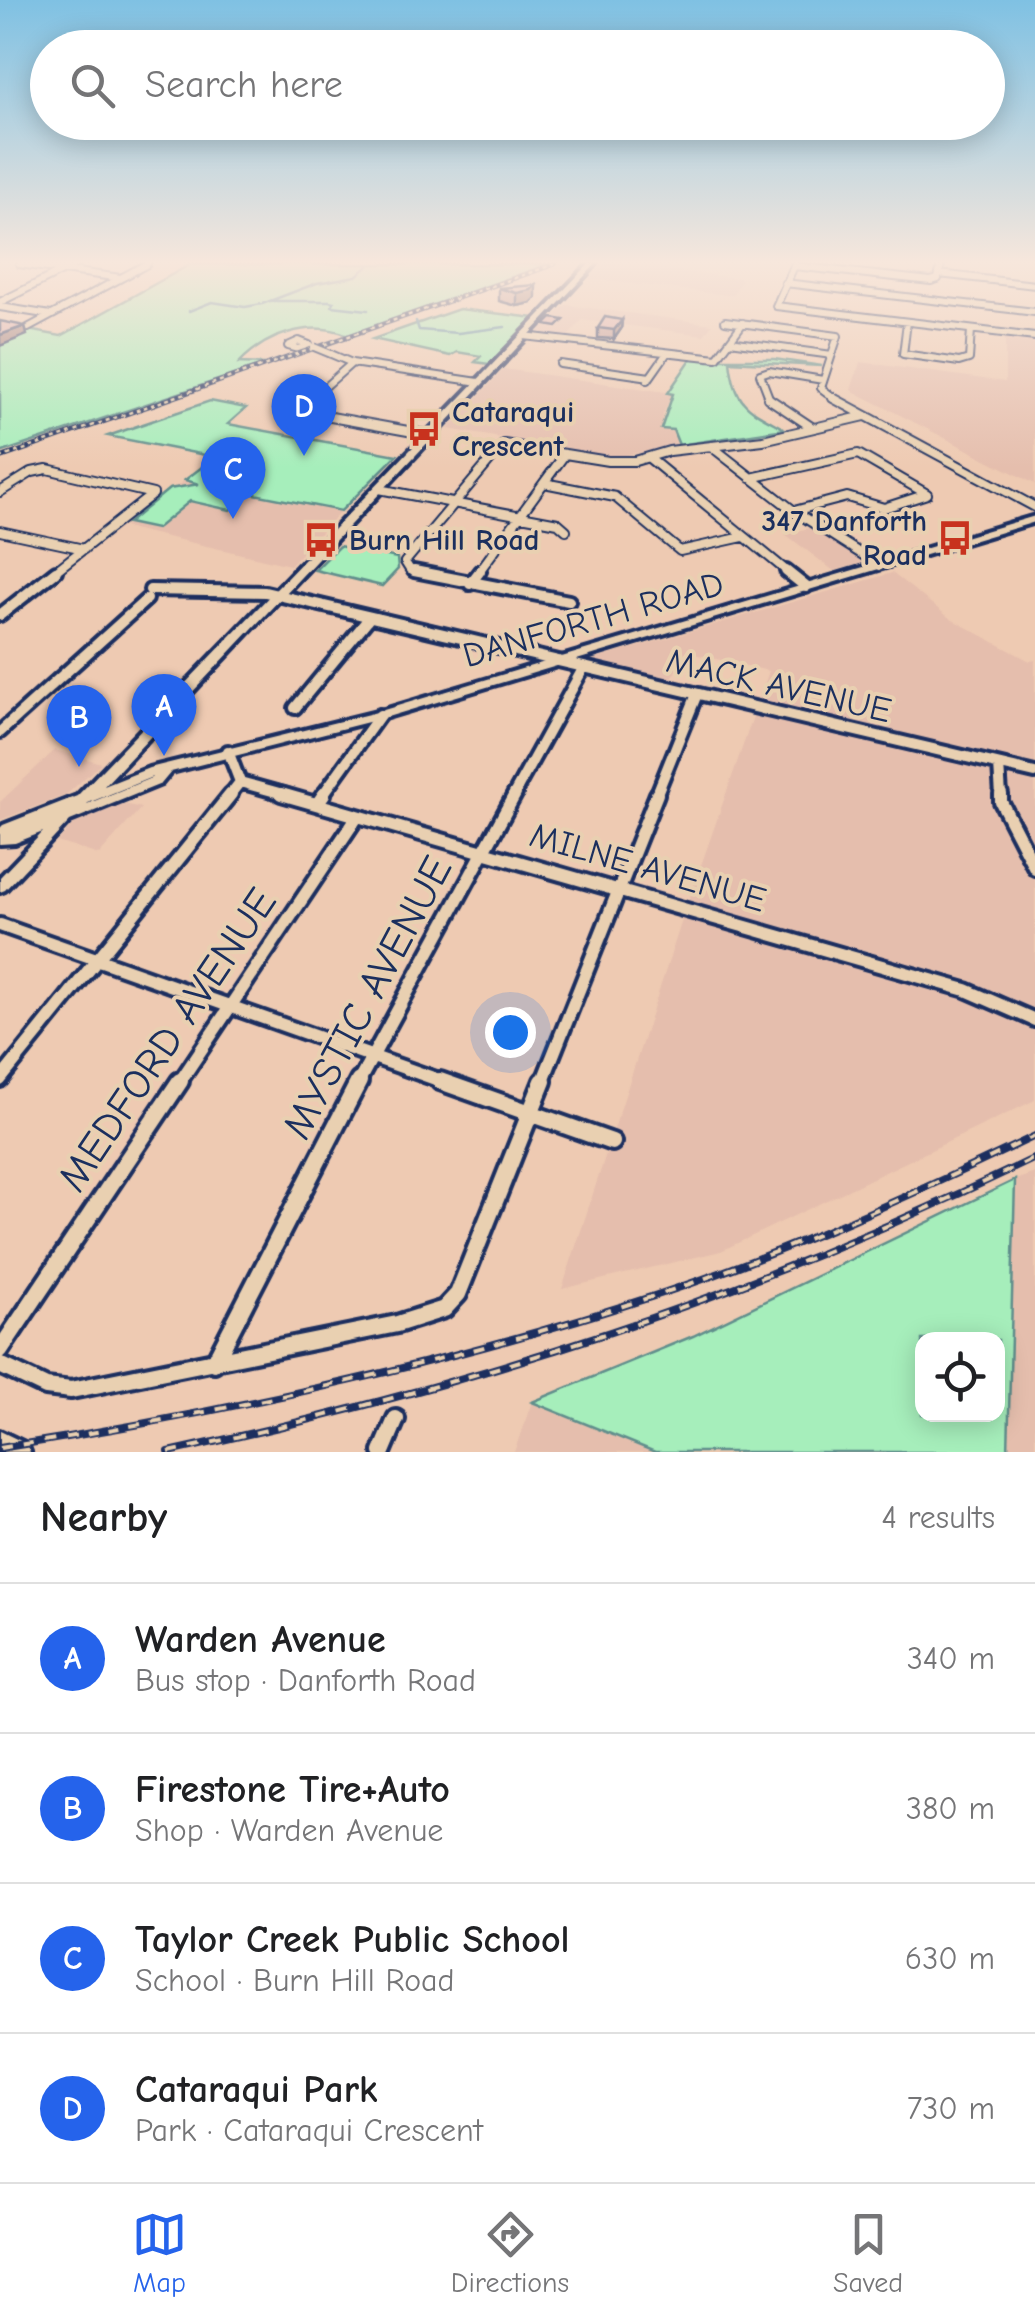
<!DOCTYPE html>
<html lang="en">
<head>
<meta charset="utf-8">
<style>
	:root { --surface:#fff; --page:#f6f6f6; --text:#202124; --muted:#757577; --line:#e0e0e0; --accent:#2563eb }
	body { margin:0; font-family:"Comic Neue",sans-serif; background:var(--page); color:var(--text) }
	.controls { position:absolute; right:30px; bottom:30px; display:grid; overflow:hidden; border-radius:20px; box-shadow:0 5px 25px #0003 }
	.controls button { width:90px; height:90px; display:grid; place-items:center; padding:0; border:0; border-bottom:2px solid var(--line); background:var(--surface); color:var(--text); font:50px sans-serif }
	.you { position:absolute; left:510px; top:1032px; width:35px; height:35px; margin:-25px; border:8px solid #fff; border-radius:50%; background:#1a73e8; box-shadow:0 0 0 15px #1a73e833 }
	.badge { display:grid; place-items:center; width:65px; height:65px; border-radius:50%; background:var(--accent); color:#fff; font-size:32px; font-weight:700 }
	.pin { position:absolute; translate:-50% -82px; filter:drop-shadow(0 2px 5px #0008) }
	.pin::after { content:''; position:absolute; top:52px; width:35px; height:30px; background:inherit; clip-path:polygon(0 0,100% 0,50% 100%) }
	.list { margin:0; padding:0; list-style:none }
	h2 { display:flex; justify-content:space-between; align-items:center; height:130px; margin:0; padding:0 40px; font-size:42px }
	h2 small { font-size:32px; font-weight:400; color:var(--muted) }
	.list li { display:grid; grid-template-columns:65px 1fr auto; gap:30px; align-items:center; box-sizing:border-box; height:150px; padding:0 40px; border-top:2px solid var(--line) }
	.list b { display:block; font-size:38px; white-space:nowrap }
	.list p { margin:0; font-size:32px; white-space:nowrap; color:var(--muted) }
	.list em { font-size:32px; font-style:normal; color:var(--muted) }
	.icon { flex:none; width:55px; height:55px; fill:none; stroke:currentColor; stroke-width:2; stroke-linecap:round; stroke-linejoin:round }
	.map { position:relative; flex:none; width:1035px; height:1452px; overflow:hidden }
	.search { position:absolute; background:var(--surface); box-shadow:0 5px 25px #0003; left:30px; right:30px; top:30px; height:110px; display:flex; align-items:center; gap:25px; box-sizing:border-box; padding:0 35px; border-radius:55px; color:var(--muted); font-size:38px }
	.sheet { height:730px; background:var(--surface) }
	nav { display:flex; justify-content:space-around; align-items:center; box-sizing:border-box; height:140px; border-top:2px solid var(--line); background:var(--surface); font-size:28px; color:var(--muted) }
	nav a { display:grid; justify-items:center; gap:5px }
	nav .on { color:var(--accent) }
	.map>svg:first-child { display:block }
	.built { fill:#e5bead }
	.green { fill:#a6eebb; stroke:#608e8c; stroke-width:2.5; fill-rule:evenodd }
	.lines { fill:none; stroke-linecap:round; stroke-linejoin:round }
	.stream { stroke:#5992aa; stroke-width:2.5 }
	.minor-far4-casing { stroke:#1b2f5e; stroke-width:10 }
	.minor-far3-casing { stroke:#1b2f5e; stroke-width:12 }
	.minor-far2-casing { stroke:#1b2f5e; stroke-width:18 }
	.minor-far1-casing { stroke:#1b2f5e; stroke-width:20 }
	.minor-casing { stroke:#1b2f5e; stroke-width:24 }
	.major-casing { stroke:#1b2f5e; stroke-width:8 }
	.minor-far4 { stroke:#e9d0b1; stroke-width:6 }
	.minor-far3 { stroke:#e9d0b1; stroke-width:8 }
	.minor-far2 { stroke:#e9d0b1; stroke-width:10 }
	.minor-far1 { stroke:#e9d0b1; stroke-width:12 }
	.minor { stroke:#e9d0b1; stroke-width:16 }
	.major { fill:#e9d0b1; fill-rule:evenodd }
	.rail-far1-casing { stroke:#1b2f5e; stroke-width:5 }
	.rail-casing { stroke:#1b2f5e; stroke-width:8 }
	.rail-far1 { stroke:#e9d0b1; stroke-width:2.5; stroke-dasharray:4; stroke-linecap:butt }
	.rail { stroke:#e9d0b1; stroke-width:4; stroke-dasharray:11; stroke-linecap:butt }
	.minor-bridge-casing { stroke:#1b2f5e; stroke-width:10; stroke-linecap:butt }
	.minor-bridge { stroke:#e9d0b1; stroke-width:6 }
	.wall { fill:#be9491; stroke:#1b2f5e; stroke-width:2.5 }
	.shaded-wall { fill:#9b7876; stroke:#1b2f5e; stroke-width:2.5 }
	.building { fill:#ddaca9; stroke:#1b2f5e; stroke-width:2.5 }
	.labels { text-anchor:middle; stroke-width:8; stroke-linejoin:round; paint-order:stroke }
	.far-poi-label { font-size:30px; font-weight:bold; fill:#1b2f5e; stroke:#e9d0b1; text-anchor:start }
	.street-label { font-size:35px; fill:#1b2f5e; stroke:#e9d0b1 }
	.near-street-label { font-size:42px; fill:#1b2f5e; stroke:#e9d0b1 }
</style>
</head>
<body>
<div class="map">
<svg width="1035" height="1452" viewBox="0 0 1035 1452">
	<rect width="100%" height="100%" fill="#eecab2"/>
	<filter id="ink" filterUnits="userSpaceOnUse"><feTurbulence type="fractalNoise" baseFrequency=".01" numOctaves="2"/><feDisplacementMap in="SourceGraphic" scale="20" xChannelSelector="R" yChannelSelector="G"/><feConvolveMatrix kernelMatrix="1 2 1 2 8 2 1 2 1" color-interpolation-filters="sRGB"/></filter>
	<g filter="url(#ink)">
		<path class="built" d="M603,264H623L742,279L733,295H728L589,279Z
			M566,305L712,324L704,335L582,320L566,339L535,334Z
			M1005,337L1035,340V484L851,390L860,362L1005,382Z
			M504,369L673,393L663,414L662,429H673L679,445L616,457L448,429Z
			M185,480L341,511L290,565L123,527Z
			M813,527L863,563L834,571L785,534Z
			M892,573L951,619L1030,661L1035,660V1100L721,1251L562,1289L684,914L769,671L685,652L670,682L585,662Z
			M55,750L101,763L66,795L0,820V802Z
			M116,802L141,808L99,855L57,842L82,815Z
			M1035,1173V1452H1008L1015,1180Z
			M532,1402L655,1452H514Z"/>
		<path class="green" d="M191,264H549L348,335C310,319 265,335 239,363L266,364L0,453V325L61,336Z
			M459,309L535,318L489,364L475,362L481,356L457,352L450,356L373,339Z
			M691,359H774L822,366L730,361C735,406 748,409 785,429L679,445L673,430L661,429L673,394L668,393Z
			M210,401L246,408L228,424L397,455L341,511L224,488L227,494L241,502L230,510L190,501L156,529L128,523L169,489L199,484L185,480L215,457L108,436Z
			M339,546L397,558L398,569L382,586L315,570Z
			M1015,1180L1008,1452H655L532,1402L693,1336ZM922,1340H998V1414H922Z"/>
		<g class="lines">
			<path class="stream" d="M272,301H329L334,302L332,306L368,310
				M189,311L212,302L245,307L262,304L317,283L356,276L371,264
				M416,321L419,330L458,333L505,327"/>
			<defs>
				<path id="minor-far4" d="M19,264L121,278
					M795,264L776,306L1035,337
					M794,266L931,281L938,279L941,264
					M939,274L1035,285
					M785,283L1035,312
					M0,302L76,264
					M0,307L51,315
					M725,321L838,336L821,388L837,400
					M907,322L903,354L959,362L969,359L971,330
					M28,328L147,264
					M524,336L717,358L743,323
					M299,341L309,345L299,349L288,346Z
					M730,341L832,355
					M331,354L352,363L479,382
					M560,364L650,377
					M648,380L667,353
					M310,400L352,363
					M770,400L760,374L769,371L823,380"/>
				<path id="minor-far3" d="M313,398L298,411L430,435
					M768,398L813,428
					M833,398L1035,507
					M711,446L794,511L880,566
					M649,458L789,573
					M751,478L858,454L927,494L884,508L847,497L794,511
					M544,483L615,497L680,551L743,537
					M379,489L558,523L566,530
					M0,492L32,472L47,469L153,494L53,573
					M0,531L84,549
					M427,573L410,570L405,562L504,444L608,461H635L669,451L763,440L865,416
					M478,573L565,454"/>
				<path id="minor-far2" d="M414,571L569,601
					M786,571L806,587
					M470,584L480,571
					M150,590L265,592L1035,773
					M0,615L56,571
					M295,708L370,617
					M0,732L147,599
					M228,751L240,782
					M999,765L1001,796
					M240,782L290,796
					M229,796L240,782
					M322,796L380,715
					M513,796L584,667
					M656,796L697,694"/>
				<path id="minor-far1" d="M281,794L966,990L1035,1020
					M1001,794V802L1035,868
					M317,804L324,794
					M0,925L447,1083
					M0,1080L231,794
					M179,1083L357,817
					M358,1083L515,794
					M542,1083L657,794"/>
				<path id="minor" d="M440,1081L612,1142
					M0,1350L180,1081
					M214,1363L359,1081
					M0,1365L46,1387L71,1390L397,1324L444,1309L458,1294L543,1081
					M382,1452L396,1419"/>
				<path id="major" d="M589,264H596L104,786L149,768L377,712L1035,516V522L384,718L171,772L161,784L70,821L5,890L0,892V877L43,832L15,843L0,844V828L3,825L77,796ZM152,777L151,778L87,804L88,803Z
					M0,1431L27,1444L30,1452H0Z"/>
			</defs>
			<use href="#minor-far4" class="minor-far4-casing"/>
			<use href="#minor-far3" class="minor-far3-casing"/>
			<use href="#minor-far2" class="minor-far2-casing"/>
			<use href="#minor-far1" class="minor-far1-casing"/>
			<use href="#minor" class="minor-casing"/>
			<use href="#major" class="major-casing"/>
			<use href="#minor-far4" class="minor-far4"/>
			<use href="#minor-far3" class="minor-far3"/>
			<use href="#minor-far2" class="minor-far2"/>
			<use href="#minor-far1" class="minor-far1"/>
			<use href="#minor" class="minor"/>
			<use href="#major" class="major"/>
			<defs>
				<path id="rail-far1" d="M0,458L555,264"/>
				<path id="rail" d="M0,1448C223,1413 442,1366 657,1295C787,1252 912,1195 1035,1136
					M169,1452C479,1385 750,1296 1035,1158"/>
			</defs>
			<use href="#rail-far1" class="rail-far1-casing"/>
			<use href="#rail" class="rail-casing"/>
			<use href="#rail-far1" class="rail-far1"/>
			<use href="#rail" class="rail"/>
			<defs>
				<path id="minor-bridge" d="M314,347L331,354"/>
			</defs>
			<use href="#minor-bridge" class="minor-bridge-casing"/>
			<use href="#minor-bridge" class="minor-bridge"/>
		</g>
		<path class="wall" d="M499,288L536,298L531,303L517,306L499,301Z
			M622,320L621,329L614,339L598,338V328Z"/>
		<path class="shaded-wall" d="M536,285V298L531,303L517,306V293Z
			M622,320L621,329L614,339V330Z
			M25,326L27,335L0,346V335Z"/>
		<path class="building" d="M536,285L531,290L517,293L499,288Z
			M605,317L622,320L614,330L598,328Z
			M552,318L564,320L557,327L545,325Z
			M0,321L25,326L0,335Z"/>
	</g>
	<linearGradient id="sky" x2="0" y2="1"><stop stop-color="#7fc1e3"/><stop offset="0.56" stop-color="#f7e7dc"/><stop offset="1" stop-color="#f7e7dc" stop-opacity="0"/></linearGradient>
	<rect width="1035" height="468" fill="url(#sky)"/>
	<defs>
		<symbol id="bus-bare" viewBox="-9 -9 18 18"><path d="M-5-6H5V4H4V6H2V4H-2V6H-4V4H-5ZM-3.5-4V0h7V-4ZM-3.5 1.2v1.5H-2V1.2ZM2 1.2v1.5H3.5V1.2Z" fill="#c8321e" stroke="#e9d0b1" stroke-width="2.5" paint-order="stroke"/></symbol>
	</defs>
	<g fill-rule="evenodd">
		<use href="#bus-bare" x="399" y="404" width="50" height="50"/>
		<use href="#bus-bare" x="930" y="513" width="50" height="50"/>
		<use href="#bus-bare" x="296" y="515" width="50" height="50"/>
	</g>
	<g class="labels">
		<g class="far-poi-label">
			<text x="452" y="422">Cataraqui<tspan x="452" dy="34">Crescent</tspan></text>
			<text x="927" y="531" text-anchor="end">347 Danforth<tspan x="927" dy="34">Road</tspan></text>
			<text x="349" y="550">Burn Hill Road</text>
		</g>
		<g class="street-label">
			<text transform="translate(593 619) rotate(-16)" y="12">DANFORTH ROAD</text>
			<text transform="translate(779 685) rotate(13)" y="12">MACK AVENUE</text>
			<text transform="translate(648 867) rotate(16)" y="12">MILNE AVENUE</text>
		</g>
		<g class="near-street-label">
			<text transform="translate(366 997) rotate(-62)" y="15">MYSTIC AVENUE</text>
			<text transform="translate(166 1039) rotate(-56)" y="15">MEDFORD AVENUE</text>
		</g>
	</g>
</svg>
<div class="controls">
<button><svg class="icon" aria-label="locate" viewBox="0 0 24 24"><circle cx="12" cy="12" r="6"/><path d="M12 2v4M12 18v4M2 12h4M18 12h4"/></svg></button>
</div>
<div class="you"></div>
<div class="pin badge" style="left:164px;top:756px">A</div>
<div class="pin badge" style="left:79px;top:767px">B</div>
<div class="pin badge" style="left:233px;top:519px">C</div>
<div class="pin badge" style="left:304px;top:456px">D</div>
<div class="search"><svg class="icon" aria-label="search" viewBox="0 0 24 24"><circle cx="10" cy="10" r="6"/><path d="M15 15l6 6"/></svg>Search here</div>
</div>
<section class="sheet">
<h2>Nearby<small>4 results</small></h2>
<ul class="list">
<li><span class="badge">A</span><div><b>Warden Avenue</b><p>Bus stop · Danforth Road</p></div><em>340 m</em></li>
<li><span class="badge">B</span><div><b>Firestone Tire+Auto</b><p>Shop · Warden Avenue</p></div><em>380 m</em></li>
<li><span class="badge">C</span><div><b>Taylor Creek Public School</b><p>School · Burn Hill Road</p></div><em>630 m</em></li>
<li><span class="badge">D</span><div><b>Cataraqui Park</b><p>Park · Cataraqui Crescent</p></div><em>730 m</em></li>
</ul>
</section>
<nav>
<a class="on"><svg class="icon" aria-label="map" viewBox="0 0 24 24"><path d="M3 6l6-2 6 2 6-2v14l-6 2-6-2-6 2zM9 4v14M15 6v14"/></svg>Map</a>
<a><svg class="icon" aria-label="directions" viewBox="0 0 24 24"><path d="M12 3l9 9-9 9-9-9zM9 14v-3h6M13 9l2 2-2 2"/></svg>Directions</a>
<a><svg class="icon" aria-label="saved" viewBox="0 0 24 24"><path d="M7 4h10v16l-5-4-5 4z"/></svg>Saved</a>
</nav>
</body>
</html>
